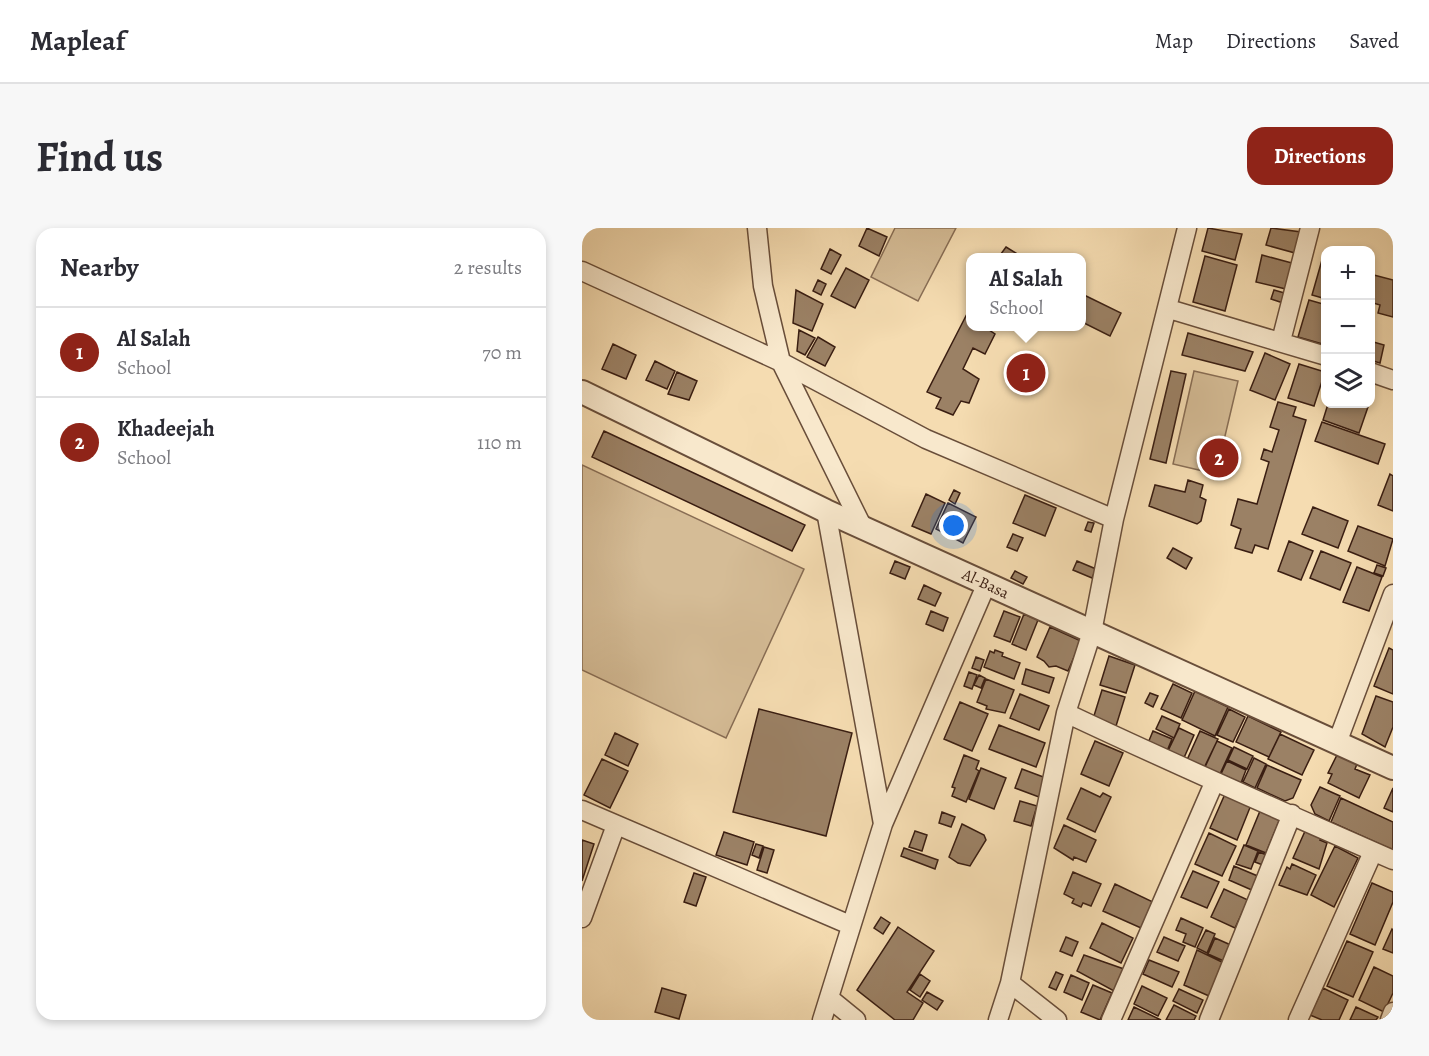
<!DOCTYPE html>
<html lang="en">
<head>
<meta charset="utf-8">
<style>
	:root { --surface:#fff; --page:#f7f7f7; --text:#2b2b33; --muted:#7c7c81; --line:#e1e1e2; --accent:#8f2418 }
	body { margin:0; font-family:Alegreya,serif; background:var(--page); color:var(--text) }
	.controls { position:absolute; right:18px; top:18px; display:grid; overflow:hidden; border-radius:12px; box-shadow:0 3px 9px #0003 }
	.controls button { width:54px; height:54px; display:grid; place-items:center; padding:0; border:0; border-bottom:2px solid var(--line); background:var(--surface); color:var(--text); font:30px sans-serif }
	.you { position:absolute; left:372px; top:298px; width:21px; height:21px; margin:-15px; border:4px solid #fff; border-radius:50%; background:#1a73e8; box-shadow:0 0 0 9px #1a73e833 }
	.badge { display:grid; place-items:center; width:39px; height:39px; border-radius:50%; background:var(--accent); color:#fff; font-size:20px; font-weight:700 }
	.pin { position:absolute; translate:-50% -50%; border:3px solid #fff; box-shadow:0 2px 6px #0006 }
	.popup { position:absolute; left:384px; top:25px; width:120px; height:78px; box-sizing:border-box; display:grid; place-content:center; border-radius:12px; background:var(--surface); filter:drop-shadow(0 2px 4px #0005); font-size:20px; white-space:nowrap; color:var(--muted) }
	.popup b { font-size:22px; color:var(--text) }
	.popup::after { content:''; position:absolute; left:50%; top:100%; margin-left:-12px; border:12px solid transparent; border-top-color:var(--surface) }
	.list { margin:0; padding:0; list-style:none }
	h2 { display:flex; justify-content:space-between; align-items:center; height:78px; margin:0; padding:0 24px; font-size:26px }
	h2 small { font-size:20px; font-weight:400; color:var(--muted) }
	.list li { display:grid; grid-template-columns:39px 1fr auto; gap:18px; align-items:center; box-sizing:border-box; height:90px; padding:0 24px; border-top:2px solid var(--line) }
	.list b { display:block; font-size:22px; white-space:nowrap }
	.list p { margin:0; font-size:20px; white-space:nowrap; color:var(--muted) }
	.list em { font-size:20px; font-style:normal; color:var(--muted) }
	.icon { flex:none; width:33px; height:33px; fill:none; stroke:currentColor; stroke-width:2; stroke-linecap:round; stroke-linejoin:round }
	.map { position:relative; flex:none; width:811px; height:792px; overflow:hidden; border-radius:18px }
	header { display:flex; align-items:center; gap:36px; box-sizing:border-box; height:84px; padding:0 30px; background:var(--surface); border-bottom:2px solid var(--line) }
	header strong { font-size:28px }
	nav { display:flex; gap:33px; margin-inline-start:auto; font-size:21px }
	.intro { display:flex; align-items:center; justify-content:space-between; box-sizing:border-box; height:144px; padding:0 36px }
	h1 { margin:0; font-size:42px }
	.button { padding:15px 27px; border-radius:18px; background:var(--accent); color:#fff; font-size:21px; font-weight:700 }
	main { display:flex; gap:36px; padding:0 36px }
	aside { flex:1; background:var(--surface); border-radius:18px; box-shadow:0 3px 9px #0003 }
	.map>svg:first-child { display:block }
	.green { fill:#d5bc96; stroke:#886d54; stroke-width:1.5 }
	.building { fill:#9b8165; stroke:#3a1e12; stroke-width:1.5 }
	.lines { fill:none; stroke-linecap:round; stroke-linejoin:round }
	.minor-casing { stroke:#694e3a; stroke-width:21 }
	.tertiary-casing { stroke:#694e3a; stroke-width:26 }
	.minor { stroke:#f8e8cc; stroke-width:18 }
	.tertiary { stroke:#f8e8cc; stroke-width:22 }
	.labels { text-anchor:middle; stroke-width:6; stroke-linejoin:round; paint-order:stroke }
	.street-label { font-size:16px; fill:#3a1e12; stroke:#f8e8cc }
</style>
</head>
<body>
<header>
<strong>Mapleaf</strong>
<nav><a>Map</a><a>Directions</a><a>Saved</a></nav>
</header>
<div class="intro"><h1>Find us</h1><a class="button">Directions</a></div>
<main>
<aside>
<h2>Nearby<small>2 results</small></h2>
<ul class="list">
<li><span class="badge">1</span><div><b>Al Salah</b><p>School</p></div><em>70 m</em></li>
<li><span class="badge">2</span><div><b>Khadeejah</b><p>School</p></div><em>110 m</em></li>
</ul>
</aside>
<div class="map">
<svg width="811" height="792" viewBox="0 0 811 792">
	<rect width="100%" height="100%" fill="#f5dcb1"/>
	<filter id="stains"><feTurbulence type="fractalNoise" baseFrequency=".00333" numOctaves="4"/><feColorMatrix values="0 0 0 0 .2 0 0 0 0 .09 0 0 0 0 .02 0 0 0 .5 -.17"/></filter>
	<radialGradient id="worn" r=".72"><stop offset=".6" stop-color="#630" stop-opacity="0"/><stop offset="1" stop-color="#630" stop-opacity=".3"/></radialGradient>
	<path class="green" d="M313,0H374L336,73L289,49Z
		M612,143L656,153L634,246L591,236Z
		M0,237L222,341L144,510L0,442Z"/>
	<path class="building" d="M285,0L305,9L297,28L277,18Z
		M626,0L660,6L653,32L620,23Z
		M689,0L719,4L713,25L684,17Z
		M424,19L442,30H416Z
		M248,21L259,27L249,46L239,41Z
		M680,27L710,35L704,61L674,54Z
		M623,28L655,37L643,83L611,74Z
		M740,32L744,33V71L730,67Z
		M264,40L287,52L273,80L249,68Z
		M788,46L811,52V89L796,85L798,77L788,74Z
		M236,52L244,56L239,67L231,63Z
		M214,62L241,76L230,103L211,95Z
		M692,62L706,66L704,76L689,71Z
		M500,66L539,85L528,108L500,94Z
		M727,72L741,76L740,79L744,80V117L716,109Z
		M388,80V98H401L413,106L403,126L391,120L381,141L397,151L387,175L379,173L371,187L354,180L359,170L345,164Z
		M217,102L233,110L223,127L215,123Z
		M606,105L671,124L663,143L600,127Z
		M236,109L253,119L243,138L225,129Z
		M788,113L802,117L798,135L788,132Z
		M31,116L54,127L44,151L20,141Z
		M683,125L708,136L693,172L668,162Z
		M73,133L93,143L85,161L64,152Z
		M717,136L743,144L732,178L706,170Z
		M589,143L604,146L584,235L568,231Z
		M95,144L115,153L107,172L86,166Z
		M696,174L714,179L711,188L724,192L686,321L673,317L670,325L653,320L659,301L649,297L656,271L675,276L687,234L679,231L682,221L690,224L697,202L688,199Z
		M746,176H787L777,205L741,192Z
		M740,194L803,216L796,236L733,213Z
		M22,203L223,297L210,323L10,229Z
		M808,246L811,248V283L796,277Z
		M606,252L621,257L618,269L624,272L619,293L615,296L567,278L573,257L603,264Z
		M372,262L378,265L373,276L367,272Z
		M344,266L363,275L349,306L330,298Z
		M443,267L474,280L463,308L431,295Z
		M366,275L394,289L381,315L354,301Z
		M731,279L766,293L756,320L720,306Z
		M506,294L512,295L509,304L503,302Z
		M776,298L811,311L803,338L766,323Z
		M431,306L441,310L435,323L425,319Z
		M707,313L731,323L719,352L696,343Z
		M591,320L610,330L604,341L585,330Z
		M739,323L769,335L758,362L728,350Z
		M313,333L328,339L323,351L308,345Z
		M495,333L514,341L510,350L491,342Z
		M795,337L804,340L801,348L792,345Z
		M775,339L800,349L787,383L761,374Z
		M433,343L445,349L441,356L429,350Z
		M342,357L359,365L353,378L336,371Z
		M349,383L366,390L361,403L344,396Z
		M422,383L438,389L428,414L412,408Z
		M442,386L456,392L444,422L430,416Z
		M468,399L499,413L486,443L474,438L467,439L462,433L455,429Z
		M807,420L811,422V466L792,458Z
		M413,422L421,425L420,428L438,435L432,451L402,439L408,423L412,425Z
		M527,428L553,437L544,465L518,457Z
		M394,429L402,432L398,443L390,440Z
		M444,441L472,450L467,465L440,456Z
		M387,444L395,447L390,461L382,458Z
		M397,447L403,450L399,460L392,457Z
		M404,451L432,462L423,485L404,481L405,478L395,474Z
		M591,456L610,465L599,490L579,481Z
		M520,462L543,469L534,498L511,491Z
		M613,463L646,479L633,508L600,492Z
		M568,465L576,468L571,479L563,475Z
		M438,466L467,478L457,502L428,490Z
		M794,468L811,474V499L803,519L780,506Z
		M378,474L406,486L390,523L362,511Z
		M177,481L270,505L244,608L151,584Z
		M647,481L663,489L651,514L635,507Z
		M580,488L598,496L592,510L574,501Z
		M666,488L699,504L687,529L654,514Z
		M417,497L463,515L454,539L407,521Z
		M597,500L612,507L601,532L585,525Z
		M571,503L590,511L585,523L566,515Z
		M618,503L636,511L622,540L605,532Z
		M33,505L56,516L46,538L23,527Z
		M698,506L732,522L720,547L686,531Z
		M513,513L541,525L527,558L499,546Z
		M635,513L650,520L638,546L623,539Z
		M652,519L671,528L665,541L646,532Z
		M382,527L397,533L394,541L397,543L384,574L370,568L373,560L370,559Z
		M755,527L775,536L773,541L788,547L777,570L746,555L750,546L746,545Z
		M672,530L684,536L673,560L661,554Z
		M20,531L46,543L28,580L2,567Z
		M645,533L664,542L659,555L639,546Z
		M685,537L719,552L711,570L703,573L675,560Z
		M399,540L424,550L412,581L387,571Z
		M440,541L464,550L457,569L433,560Z
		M738,559L758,568L747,593L733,586L729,577Z
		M499,560L518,569L521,565L529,569L513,604L485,591Z
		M811,560V584L802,580Z
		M643,566L669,577L655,612L628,600Z
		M759,570L811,594V622L749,594Z
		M438,573L455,578L449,598L432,593Z
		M678,583L698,591L684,625L664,617Z
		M360,584L373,589L369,599L357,595Z
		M380,596L402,607L404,612L388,638L376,635L367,629Z
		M482,597L514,612L504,634L492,629L491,632L472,620Z
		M724,601L740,608L738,612L745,615L737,641L711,630Z
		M333,603L345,607L340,623L327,619Z
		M142,604L172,614L165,637L134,627Z
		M627,605L654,618L640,648L613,636Z
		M0,612L12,616L0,653Z
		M174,616L181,618L177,630L170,627Z
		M662,617L676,623L669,641L654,636Z
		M753,618L776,630L752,679L729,667Z
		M182,619L192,622L185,645L175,642Z
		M322,620L356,632L353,641L319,628Z
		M677,624L690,629L686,639L673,634Z
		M710,636L734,647L725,667L697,657L705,639L708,641Z
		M652,638L678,649L672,663L647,652Z
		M611,643L637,654L625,680L599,669Z
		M491,644L519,656L509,678L501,675L499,679L490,675L492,671L482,666Z
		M112,645L124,649L114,678L102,674Z
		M790,655L811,664V674L793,717L768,706Z
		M533,656L571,674L559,700L521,683Z
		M642,661L666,672L653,700L629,689Z
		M299,689L308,695L301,706L292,700Z
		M599,690L621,700L613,719L601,714L604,706L594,702Z
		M520,695L551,710L539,735L508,720Z
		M316,699L352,723L325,764L341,775L331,792H313L275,762Z
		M810,701L811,702V725L801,721Z
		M624,702L633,706L625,725L615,720Z
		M484,709L496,714L490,728L478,723Z
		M582,709L603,718L596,733L575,724Z
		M633,710L651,718L644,734L626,726Z
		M765,713L791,724L771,769L745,758Z
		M615,722L642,735L627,768L602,757Z
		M502,727L542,741L532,763L495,743Z
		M567,732L597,744L590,759L561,746Z
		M792,739L811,748V765L802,784L777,772Z
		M474,744L481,747L474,762L467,759Z
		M338,746L348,753L338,769L328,762Z
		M489,747L507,755L500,772L482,764Z
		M511,757L530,765L518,792L499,784Z
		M560,758L585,770L576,788L552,776Z
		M80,760L104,767L97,791L73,784Z
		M741,760L766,772L757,792H740L728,787Z
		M597,761L621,772L615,785L591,773Z
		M345,764L361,773L355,782L340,772Z
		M592,777L614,788L612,792H584Z
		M552,779L579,792H546Z
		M774,779L796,789L794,792H768Z"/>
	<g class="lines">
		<defs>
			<path id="minor" d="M175,0L181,58L199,134L280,298
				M0,43L199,134L344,211L532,291
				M587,81L744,128
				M699,113L728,0
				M788,144L811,152
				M244,283L301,596
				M484,485C592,536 701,584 811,632
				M755,515L811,366
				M0,582L268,697
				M0,690L34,597
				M247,770L274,792
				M240,792L301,596L405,355
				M416,792L428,755
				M475,792L428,755L484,485L510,404L532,291L605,0
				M529,792L632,555
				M627,792L710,586
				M716,792L791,624
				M808,792L811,784"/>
			<path id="tertiary" d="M0,164L244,283L811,540"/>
		</defs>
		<use href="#minor" class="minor-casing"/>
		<use href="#tertiary" class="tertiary-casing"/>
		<use href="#minor" class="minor"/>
		<use href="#tertiary" class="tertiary"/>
	</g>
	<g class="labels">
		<g class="street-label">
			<text transform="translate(404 355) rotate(25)" y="6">Al-Basa</text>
		</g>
	</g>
	<rect width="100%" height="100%" filter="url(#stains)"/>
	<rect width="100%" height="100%" fill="url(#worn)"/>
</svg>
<div class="controls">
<button>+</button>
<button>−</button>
<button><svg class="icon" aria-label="layers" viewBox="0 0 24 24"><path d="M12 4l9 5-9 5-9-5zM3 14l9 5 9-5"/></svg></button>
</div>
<div class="you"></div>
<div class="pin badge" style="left:444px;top:145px">1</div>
<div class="popup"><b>Al Salah</b>School</div>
<div class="pin badge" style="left:637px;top:230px">2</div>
</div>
</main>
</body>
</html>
